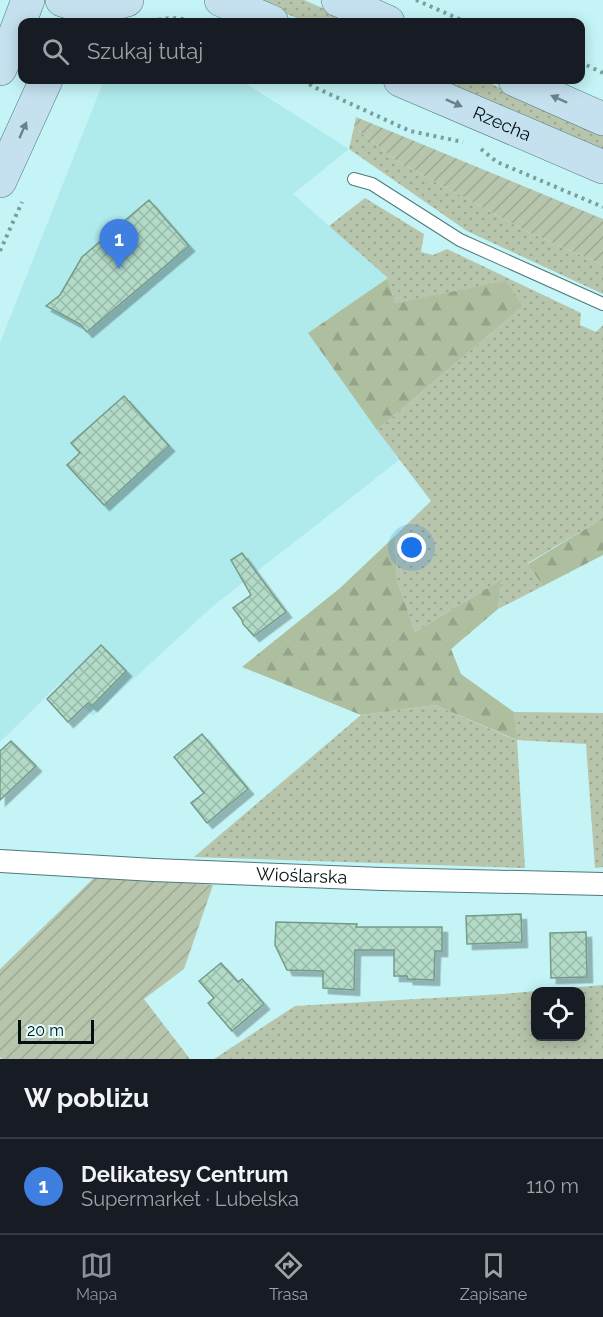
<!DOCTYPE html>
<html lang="pl">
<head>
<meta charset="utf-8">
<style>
	:root { --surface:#171b24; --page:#20242c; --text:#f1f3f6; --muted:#9ea1a6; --line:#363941; --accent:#8c9099 }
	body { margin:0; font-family:Raleway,sans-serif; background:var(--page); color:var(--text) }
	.controls { position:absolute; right:18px; bottom:18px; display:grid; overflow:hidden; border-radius:12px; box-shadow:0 3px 15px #0003 }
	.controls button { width:54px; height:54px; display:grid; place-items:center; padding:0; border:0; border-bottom:2px solid var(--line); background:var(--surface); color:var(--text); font:30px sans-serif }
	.scale { position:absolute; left:18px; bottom:15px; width:76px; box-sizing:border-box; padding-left:6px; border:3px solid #011011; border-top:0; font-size:16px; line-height:21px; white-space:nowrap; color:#011011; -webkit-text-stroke:4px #e1fdfe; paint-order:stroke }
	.you { position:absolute; left:412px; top:548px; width:21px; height:21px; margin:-15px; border:4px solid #fff; border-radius:50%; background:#1a73e8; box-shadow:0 0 0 9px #1a73e833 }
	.badge { display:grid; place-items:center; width:39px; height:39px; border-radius:50%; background:var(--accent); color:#fff; font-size:20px; font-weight:700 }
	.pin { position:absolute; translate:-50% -50px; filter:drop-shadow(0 2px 3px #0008) }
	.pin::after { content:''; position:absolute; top:32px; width:21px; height:18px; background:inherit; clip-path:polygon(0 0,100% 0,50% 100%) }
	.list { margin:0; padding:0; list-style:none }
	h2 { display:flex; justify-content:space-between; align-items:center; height:78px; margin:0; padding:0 24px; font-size:26px }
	h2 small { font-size:20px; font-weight:400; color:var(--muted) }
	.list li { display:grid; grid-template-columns:39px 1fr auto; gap:18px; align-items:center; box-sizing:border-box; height:96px; padding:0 24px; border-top:2px solid var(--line) }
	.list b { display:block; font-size:22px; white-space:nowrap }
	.list p { margin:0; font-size:20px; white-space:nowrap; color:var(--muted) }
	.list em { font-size:20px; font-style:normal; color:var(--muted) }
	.icon { flex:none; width:33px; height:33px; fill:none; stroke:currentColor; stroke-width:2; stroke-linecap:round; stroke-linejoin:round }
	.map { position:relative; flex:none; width:603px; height:1059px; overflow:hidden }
	.search { position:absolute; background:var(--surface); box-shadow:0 3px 15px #0003; left:18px; right:18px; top:18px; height:66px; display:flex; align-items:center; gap:15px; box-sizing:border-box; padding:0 21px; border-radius:12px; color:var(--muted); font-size:22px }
	.sheet { height:174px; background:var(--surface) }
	nav { display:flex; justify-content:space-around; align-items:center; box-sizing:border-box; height:84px; border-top:2px solid var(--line); background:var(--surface); font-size:16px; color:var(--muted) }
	nav a { display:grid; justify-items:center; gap:3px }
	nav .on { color:var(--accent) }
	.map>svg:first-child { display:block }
	.built { fill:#afeaec }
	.grass { fill:url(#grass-dots); fill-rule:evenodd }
	.forest { fill:url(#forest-firs) }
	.garden { fill:url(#garden-furrows) }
	.building { fill:url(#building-cross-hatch); stroke:#759b89; stroke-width:1.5; filter:url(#shadow) }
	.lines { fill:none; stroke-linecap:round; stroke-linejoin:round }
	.lane-casing { stroke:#4d7a7c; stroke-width:14 }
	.street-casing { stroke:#4d7a7c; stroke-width:24 }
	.secondary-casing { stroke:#4d7a7c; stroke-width:34 }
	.path { stroke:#7a9e9f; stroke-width:4; stroke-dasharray:3 4.5; stroke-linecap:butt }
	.lane { stroke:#fff; stroke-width:12 }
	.street { stroke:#fff; stroke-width:22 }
	.secondary { stroke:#c5e1ef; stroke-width:33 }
	.oneway { fill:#6d838b }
	.labels { text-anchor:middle; stroke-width:4.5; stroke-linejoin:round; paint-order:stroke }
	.street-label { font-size:18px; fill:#011011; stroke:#e1fdfe }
</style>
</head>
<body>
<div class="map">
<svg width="603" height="1059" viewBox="0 0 603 1059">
	<defs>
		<pattern id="grass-dots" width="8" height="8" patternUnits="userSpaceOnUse" patternTransform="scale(1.5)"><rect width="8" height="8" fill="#b7c5ac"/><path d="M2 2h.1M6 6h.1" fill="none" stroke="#9ca893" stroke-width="1.8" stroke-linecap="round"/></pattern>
		<pattern id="forest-firs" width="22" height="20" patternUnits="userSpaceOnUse" patternTransform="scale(1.5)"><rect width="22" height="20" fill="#aebfa0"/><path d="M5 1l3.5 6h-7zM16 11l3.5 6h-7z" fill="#94a389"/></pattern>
		<pattern id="garden-furrows" width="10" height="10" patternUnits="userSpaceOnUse" patternTransform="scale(1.5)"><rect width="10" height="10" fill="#b7c5ac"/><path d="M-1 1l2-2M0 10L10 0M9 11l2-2" fill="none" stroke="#9ca893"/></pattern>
		<pattern id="building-cross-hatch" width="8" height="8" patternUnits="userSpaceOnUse" patternTransform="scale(1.5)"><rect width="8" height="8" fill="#b2dac7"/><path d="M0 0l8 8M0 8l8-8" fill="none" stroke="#97baaa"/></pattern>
		<filter id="shadow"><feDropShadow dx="5.5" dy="5.5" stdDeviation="0" flood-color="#0004"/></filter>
	</defs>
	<rect width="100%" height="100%" fill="#c4f4f6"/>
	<path class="built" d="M104,80H240L349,149L293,194L388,278L308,333L399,460L213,606L93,716L60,683L0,742V343Z"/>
	<path class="grass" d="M254,0H304L355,22H306Z
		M435,80H483L603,135V152Z
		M354,127L397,161L526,231L603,265V294L467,231L349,149Z
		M365,198L424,234L421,252L433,255L447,249L581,313L580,325L596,332L603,325V518L528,563L543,586L498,609L502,579L415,632L397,580L395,536L431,501L377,430L523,306L506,282L395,303L388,278L329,226Z
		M435,705L516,740L514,712L603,713V867L595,868L586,744L517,740L525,868L194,857L361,715Z
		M603,985V1059H214L295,1006L503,994ZM536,992H580V1036H536Z"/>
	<path class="forest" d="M388,278L395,303L506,281L523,306L377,430L308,333Z
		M603,518V555L543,586L528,564Z
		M395,536L397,580L415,632L502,579L498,609L451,649L461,674L514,712L517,740L435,705L361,715L242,667L340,588Z"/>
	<path class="garden" d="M356,117L603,219V265L526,231L397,161L354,127Z
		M98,874L213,885L184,969L144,999L190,1059H2L0,1057V969Z"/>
	<path class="building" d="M149,200L189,246L87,332L80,324L46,306L60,295L82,257Z
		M124,396L169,446L104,505L67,465L80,453L71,443Z
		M242,553L286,612L254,636L243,624L242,620L233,608L251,595L231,560Z
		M101,645L126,671L92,706L88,703L68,722L47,699Z
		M202,734L248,789L207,823L191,803L204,793L174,757Z
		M11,741L36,766L0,800V751Z
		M521,914L522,942L467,944L466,916Z
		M276,922L357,924L356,927H442V951H435L434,980L408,979L407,976H394V950H355L354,990L323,988V971L287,970L275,945Z
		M586,932L587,977L551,978L550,933Z
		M221,963L238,982L242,979L264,1004L232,1031L208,1003L214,998L199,981Z"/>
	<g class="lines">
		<defs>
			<path id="lane" d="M354,179L372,184L460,240L603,304"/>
			<g id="street">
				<path id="s1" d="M0,861L154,870L382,879L603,884"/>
			</g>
			<g id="secondary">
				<path d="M62,0C84,8 105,7 127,0"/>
				<path d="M221,0L272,22"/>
				<path d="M338,0L388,22"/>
				<path d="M0,69L11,45L28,0"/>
				<path id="s2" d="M400,80L603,167"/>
				<path d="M515,80L603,119"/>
				<path d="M0,181L46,80"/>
			</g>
		</defs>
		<use href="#lane" class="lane-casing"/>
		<use href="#street" class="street-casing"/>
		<use href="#secondary" class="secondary-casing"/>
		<path class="path" d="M416,0L466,22
			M151,22C165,17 180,17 194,22
			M580,62L603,73
			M123,80V81
			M303,80L314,87L410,131L463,142
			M481,149L497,162L603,207
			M0,251L22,202"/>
		<use href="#lane" class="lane"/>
		<use href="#street" class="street"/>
		<use href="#secondary" class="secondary"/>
	</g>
	<defs><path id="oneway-solid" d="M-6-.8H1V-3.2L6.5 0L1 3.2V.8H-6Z" transform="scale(1.5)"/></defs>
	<g class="oneway">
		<use href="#oneway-solid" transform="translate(559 99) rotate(-156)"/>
		<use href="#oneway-solid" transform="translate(454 103) rotate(24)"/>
		<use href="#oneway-solid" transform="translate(23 130) rotate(-66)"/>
	</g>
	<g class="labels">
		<g class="street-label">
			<text dy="6" stroke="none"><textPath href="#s2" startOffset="111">Rzecha</textPath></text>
			<text dy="6" stroke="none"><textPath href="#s1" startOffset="302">Wioślarska</textPath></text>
		</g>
	</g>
</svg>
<div class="controls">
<button><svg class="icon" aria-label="locate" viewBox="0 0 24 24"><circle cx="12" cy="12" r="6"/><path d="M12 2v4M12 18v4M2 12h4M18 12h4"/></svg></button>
</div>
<div class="scale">20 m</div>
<div class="you"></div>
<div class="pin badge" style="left:119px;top:269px;background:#3f7fe0">1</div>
<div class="search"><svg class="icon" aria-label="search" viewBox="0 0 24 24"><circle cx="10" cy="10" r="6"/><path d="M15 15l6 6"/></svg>Szukaj tutaj</div>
</div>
<section class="sheet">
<h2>W pobliżu<small></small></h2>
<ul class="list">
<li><span class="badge" style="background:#3f7fe0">1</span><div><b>Delikatesy Centrum</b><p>Supermarket · Lubelska</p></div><em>110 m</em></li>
</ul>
</section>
<nav>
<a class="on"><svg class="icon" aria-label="map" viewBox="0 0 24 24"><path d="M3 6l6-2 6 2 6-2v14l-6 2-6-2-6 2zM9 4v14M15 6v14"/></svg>Mapa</a>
<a><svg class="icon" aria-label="directions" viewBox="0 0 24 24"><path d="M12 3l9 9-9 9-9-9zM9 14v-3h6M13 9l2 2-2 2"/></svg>Trasa</a>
<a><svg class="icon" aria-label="saved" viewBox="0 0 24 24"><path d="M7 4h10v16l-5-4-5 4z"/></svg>Zapisane</a>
</nav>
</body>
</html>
